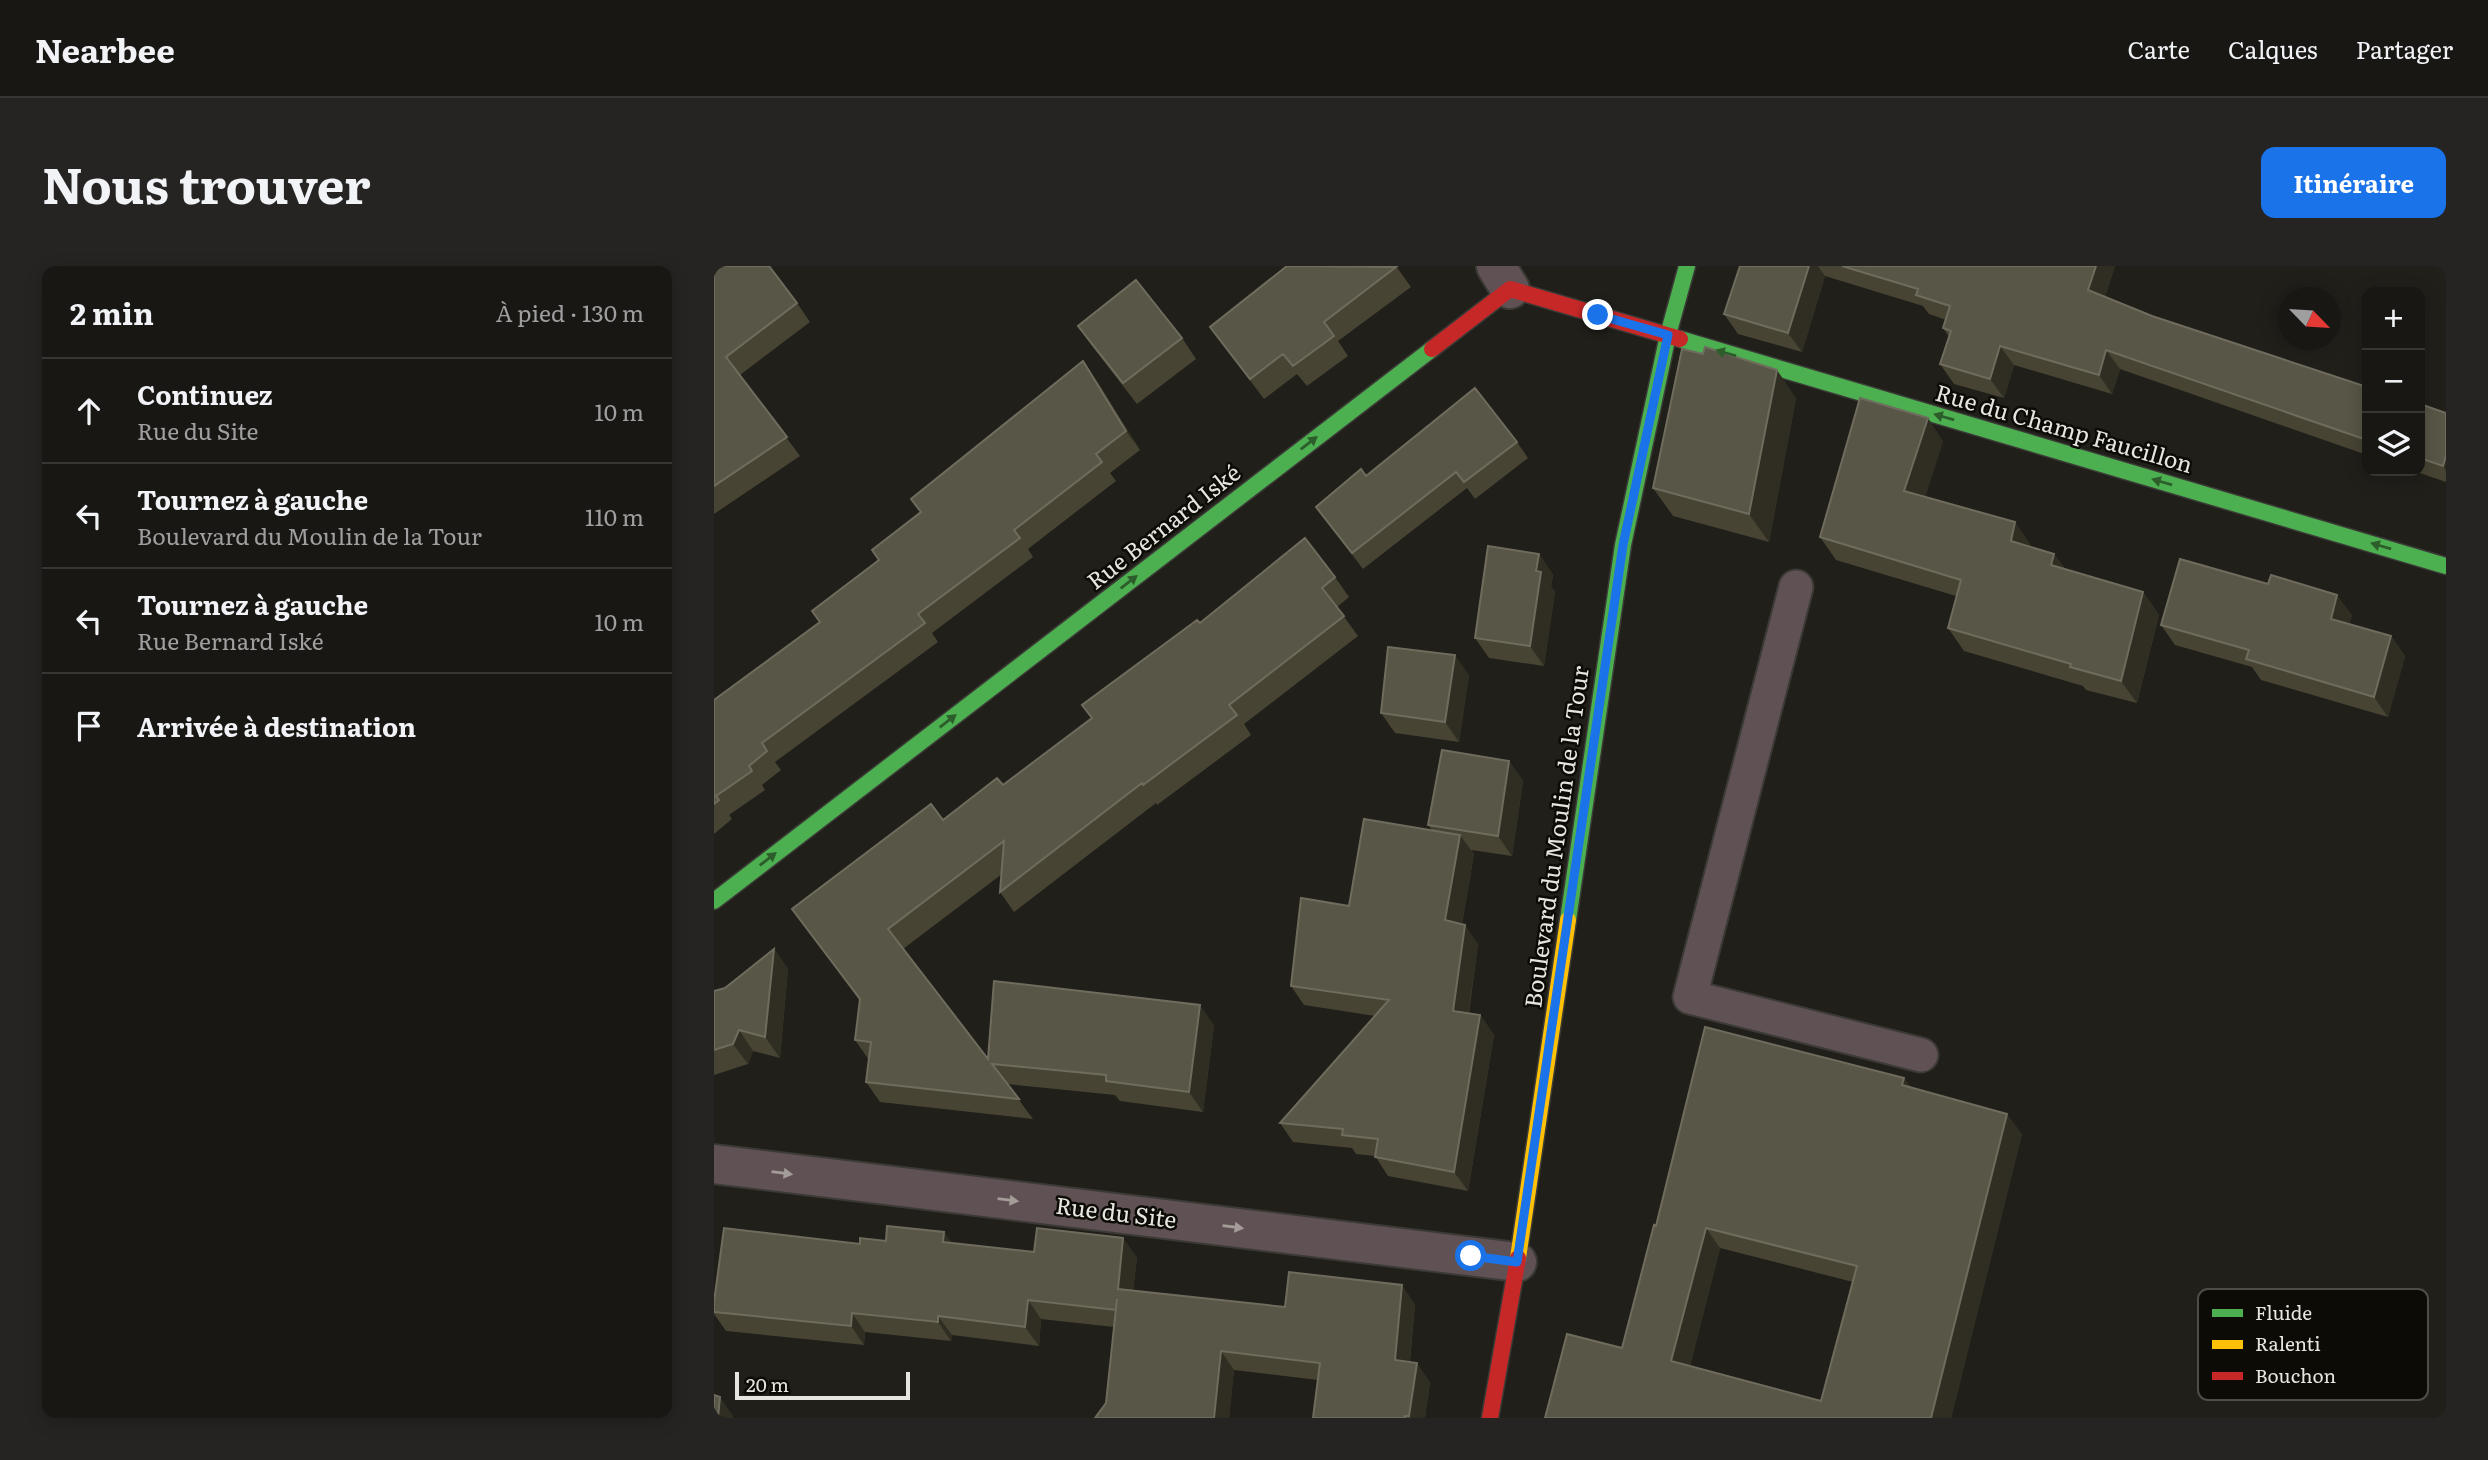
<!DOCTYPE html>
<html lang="fr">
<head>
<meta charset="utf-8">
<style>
	:root { --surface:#181714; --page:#252422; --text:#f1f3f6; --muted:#9f9fa0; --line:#363634; --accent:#1a73e8 }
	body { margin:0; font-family:Literata,serif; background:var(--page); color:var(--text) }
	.controls { position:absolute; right:21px; top:21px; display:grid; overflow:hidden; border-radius:14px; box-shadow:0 4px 18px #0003 }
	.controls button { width:63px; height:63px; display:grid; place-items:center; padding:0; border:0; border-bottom:2px solid var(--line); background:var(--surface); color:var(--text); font:35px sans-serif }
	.compass { position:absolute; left:1564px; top:21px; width:63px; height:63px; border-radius:50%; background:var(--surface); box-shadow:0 4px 18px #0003; rotate:115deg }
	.scale { position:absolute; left:21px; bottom:18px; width:175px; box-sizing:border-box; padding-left:7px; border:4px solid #e7e6de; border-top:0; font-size:19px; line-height:24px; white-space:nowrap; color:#e7e6de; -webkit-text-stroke:5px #0c0b06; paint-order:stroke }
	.stop { position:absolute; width:21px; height:21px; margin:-16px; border:5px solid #1a73e8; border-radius:50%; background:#fff }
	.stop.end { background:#1a73e8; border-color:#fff; box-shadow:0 2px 7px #0008 }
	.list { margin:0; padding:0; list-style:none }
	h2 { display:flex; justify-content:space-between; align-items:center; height:91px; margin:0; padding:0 28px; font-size:30px }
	h2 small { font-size:23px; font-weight:400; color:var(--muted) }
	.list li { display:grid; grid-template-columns:46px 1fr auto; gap:21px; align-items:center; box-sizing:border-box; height:105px; padding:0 28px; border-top:2px solid var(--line) }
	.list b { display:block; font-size:26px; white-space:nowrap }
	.list p { margin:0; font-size:23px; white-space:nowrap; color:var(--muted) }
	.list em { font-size:23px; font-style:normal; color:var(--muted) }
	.icon { flex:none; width:38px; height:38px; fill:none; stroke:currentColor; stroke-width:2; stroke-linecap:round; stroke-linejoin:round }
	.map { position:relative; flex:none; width:1732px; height:1152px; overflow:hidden; border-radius:14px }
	header { display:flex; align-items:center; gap:42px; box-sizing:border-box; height:98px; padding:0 35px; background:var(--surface); border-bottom:2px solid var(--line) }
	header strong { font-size:33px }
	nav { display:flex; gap:38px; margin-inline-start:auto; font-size:24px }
	.intro { display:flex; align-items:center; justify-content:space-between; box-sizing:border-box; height:168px; padding:0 42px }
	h1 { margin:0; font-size:49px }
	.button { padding:18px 32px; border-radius:14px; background:var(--accent); color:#fff; font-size:24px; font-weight:700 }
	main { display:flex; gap:42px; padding:0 42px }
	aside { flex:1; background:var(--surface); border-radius:14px; box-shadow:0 4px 18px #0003 }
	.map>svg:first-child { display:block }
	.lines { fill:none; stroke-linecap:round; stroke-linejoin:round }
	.lane-casing { stroke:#3b3a36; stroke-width:37 }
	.street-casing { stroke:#3b3a36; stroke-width:42 }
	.fast-casing { stroke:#3b3a36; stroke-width:19 }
	.slow-casing { stroke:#3b3a36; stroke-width:19 }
	.jam-casing { stroke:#3b3a36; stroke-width:19 }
	.lane { stroke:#605254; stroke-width:33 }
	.street { stroke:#605254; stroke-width:38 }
	.fast { stroke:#4caf50; stroke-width:16 }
	.slow { stroke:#ffc107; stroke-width:16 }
	.jam { stroke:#c62828; stroke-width:16 }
	.wall { fill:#474434; fill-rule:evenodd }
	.shaded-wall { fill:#302e22 }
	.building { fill:#585646; stroke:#6f6c5e; stroke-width:2; fill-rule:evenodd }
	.oneway { fill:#2c5d2b }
	.oneway2 { fill:#a49c99 }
	.route { stroke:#1a73e8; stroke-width:9 }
	.labels { text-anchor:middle; stroke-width:5; stroke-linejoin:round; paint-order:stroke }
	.street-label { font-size:23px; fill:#e7e6de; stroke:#0c0b06 }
	.key { fill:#0c0b06; stroke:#4e4d47; stroke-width:2 }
	.key-label { font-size:19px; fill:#e7e6de }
</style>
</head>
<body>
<header>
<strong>Nearbee</strong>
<nav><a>Carte</a><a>Calques</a><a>Partager</a></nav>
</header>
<div class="intro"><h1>Nous trouver</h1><a class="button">Itinéraire</a></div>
<main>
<aside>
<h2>2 min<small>À pied · 130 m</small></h2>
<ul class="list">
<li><svg class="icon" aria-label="ahead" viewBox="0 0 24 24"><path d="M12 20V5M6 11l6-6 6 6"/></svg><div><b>Continuez</b><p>Rue du Site</p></div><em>10 m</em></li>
<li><svg class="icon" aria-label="left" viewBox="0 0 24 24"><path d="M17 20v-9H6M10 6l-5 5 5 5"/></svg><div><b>Tournez à gauche</b><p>Boulevard du Moulin de la Tour</p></div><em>110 m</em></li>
<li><svg class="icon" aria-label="left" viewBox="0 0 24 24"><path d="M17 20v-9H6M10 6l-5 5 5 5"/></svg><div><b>Tournez à gauche</b><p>Rue Bernard Iské</p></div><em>10 m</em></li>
<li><svg class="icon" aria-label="arrive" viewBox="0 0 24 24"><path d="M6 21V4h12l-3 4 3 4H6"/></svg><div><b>Arrivée à destination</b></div></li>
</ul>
</aside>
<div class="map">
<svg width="1732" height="1152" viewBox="0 0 1732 1152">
	<rect width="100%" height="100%" fill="#201f1a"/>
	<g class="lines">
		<defs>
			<path id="lane" d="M1082,321L976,731L1207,789"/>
			<path id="street" d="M782,0L796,23
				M0,898L803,996"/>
			<path id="fast" d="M966,73L1732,300
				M0,635L718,83
				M854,654L909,279L954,69L973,0"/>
			<path id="slow" d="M804,992L854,654"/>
			<path id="jam" d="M718,83L796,23L966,73
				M776,1152L804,992"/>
		</defs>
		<use href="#lane" class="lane-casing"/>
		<use href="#street" class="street-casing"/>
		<use href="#fast" class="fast-casing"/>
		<use href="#slow" class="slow-casing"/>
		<use href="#jam" class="jam-casing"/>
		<use href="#lane" class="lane"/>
		<use href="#street" class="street"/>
		<use href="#fast" class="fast"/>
		<use href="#slow" class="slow"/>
		<use href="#jam" class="jam"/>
	</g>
	<path class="wall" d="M0,0L83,37L96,56L26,109L86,190L0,248Z
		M682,0L697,21L624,75L634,90L593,120L583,108L550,133L496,61L572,1Z
		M1026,0H1401L1391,31L1438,50L1653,121V189L1406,103L1398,128L1300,99L1290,132L1240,118L1226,98L1235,71L1229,62L1232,54L1215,48L1209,40L1111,10L1088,86L1024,68L1010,48Z
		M364,60L468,72L482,93L423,138L378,80Z
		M383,115L426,184L396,207L402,215L314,283L319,291L218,367L224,376L61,496L67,504L48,519L51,524L15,549L18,553L0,568V434L106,356L165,294L207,247L197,233Z
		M1082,132L1055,276L959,250L939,222Z
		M1706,138L1732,147V216L1700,205H1706Z
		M1229,175L1211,231L1317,279V281L1340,288L1351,303L1429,326L1445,349L1423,437L1372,424L1369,420L1250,385L1234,362L1242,330L1122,294L1106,271Z
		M803,176L814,192L761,233L753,222L649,303L602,241Z
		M825,288L839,309L837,320L841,326L830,400L775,392L761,372Z
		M621,311L635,331L623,341L644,370L530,458L537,469L443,539L442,537L300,646L286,626L288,608L189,683L274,793L500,759L489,846L406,835L401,829L293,818L319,853L166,836L152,816L155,794L141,774L146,735L78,643L289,519L378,453L368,439L486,357Z
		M1638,349L1635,358L1677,370L1691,390L1674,451L1547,414L1538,401L1461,379L1447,359Z
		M755,409L745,476L681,467L667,447Z
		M795,495L809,515L798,590L757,584L760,588L748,658L764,678L755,747L766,749L780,769L754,925L674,910L661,890L642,888L638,882L579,876L566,857L661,750L590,739L577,720L635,640L718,564L714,559Z
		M60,683L74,703L66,792L39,785L34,798L0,809V725L11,722Z
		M1190,812L1197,822L1308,868L1237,1152H831L908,1082L942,960ZM1006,982L1139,1016L1107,1135L976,1100Z
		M172,975L238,977L320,986L423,991L419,1025L571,1041L701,1038L696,1096L716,1116L711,1152H599L604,1114L520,1104L515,1152H381L392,1137L400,1061L327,1053L325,1080L238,1069L237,1075L151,1066L150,1079L12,1065L0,1048V1036L146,978Z"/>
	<path class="shaded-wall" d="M1095,0H1104L1111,10L1088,86L1074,67Z
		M1382,0H1401L1387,43L1374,24Z
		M1286,80L1300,99L1290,132L1276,113Z
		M1392,84L1406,103L1398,128L1385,109Z
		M369,95L383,115L426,184L412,165Z
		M1063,104L1082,132L1055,276L1035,248Z
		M1214,152L1229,175L1206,247L1190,225Z
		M1732,190V205L1729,200Z
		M1301,256L1317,279L1313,298L1297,275Z
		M825,288L839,309L837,320L841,326L830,400L816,380L822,305Z
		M1340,288L1356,311L1337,299Z
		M1429,326L1445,349L1423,437L1407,415Z
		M1623,329L1638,349L1631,373L1617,353Z
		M1677,370L1691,390L1674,451L1660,431Z
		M741,389L755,409L745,476L731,456Z
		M795,495L809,515L798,590L784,570Z
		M746,569L760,588L745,674L731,654Z
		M751,659L764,678L752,764L739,745Z
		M60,683L74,703L66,792L51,771Z
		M486,739L500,759L489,846L475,826Z
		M766,749L780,769L754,925L740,906Z
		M25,764L39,785L34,798L19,778Z
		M1190,812L1205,832L1188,819Z
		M1293,848L1308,868L1242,1133L1237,1152H1217Z
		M992,962L1006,982L972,1115L957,1095Z
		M230,966L244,985L229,976Z
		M409,972L423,991L417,1042L404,1023Z
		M688,1019L701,1038L694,1113L681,1094Z
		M314,1034L327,1053L325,1080L311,1061Z
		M138,1047L151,1066L150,1079L137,1060Z
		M224,1050L238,1069L237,1075L224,1056Z
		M507,1085L520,1104L515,1152H500Z
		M703,1097L716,1116L711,1152H697L695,1150Z
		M6,1131L19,1150V1152H4Z"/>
	<path class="building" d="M0,0H55L83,37L12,91L73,171L0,220Z
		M573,0L682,1L610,56L620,70L579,100L569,88L536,113L496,61Z
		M1026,0H1095L1074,67L1010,48Z
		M1128,0H1382L1374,24L1438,50L1653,121V174L1392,84L1385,109L1286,80L1276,113L1226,98L1237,65L1229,62L1236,40L1202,29L1204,23Z
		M422,14L468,72L409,117L364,60Z
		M991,81L1063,104L1035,248L939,222L968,83L989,88Z
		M369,95L412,165L382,188L388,196L300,264L306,272L204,348L211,357L48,477L53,485L35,500L38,505L2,530L5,534L0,538V434L106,356L98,345L165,294L158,284L207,246L197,233Z
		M761,122L803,176L750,216L742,206L638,287L602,241L647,203L652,210Z
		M1146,132L1214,152L1190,225L1301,256L1297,275L1340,288L1337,299L1429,326L1407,415L1356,401L1357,398L1234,362L1247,314L1106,271Z
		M1706,138L1732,147V190L1729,200L1706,192Z
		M591,272L621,311L608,322L630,350L515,439L523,449L429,519L428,517L286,626L290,575L174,663L274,793L280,715L486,739L475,826L392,815V809L278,798L305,833L152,816L157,776L141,774L146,733L78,643L217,538L229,554L283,512L289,519L378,452L368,439L483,354L486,357Z
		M774,280L825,288L822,305L827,306L816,380L761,372Z
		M1466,293L1554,318L1557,309L1623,329L1617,353L1677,370L1660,431L1532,393L1535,384L1447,359Z
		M674,381L741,389L731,456L667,447Z
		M728,484L795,495L784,570L714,559Z
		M650,553L746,569L731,654L751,659L739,745L766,749L740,906L661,891L664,873L628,869L629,863L566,857L675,734L577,720L587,632L635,640Z
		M60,683L51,771L25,764L19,778L0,784V725L11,722Z
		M991,761L1190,812L1188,819L1293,848L1217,1152H831L853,1068L908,1082L940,959L942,960ZM992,962L1143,1000L1107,1135L957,1095Z
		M173,960L230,966L229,976L320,986L323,962L409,972L404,1023L571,1041L575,1006L688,1019L681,1094L703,1097L695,1150H691V1152H599L606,1097L507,1085L500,1152H381L392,1137L403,1033L402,1044L314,1034L311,1061L224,1050V1056L138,1047L137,1060L0,1046V1036L10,962L146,978V972L172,975Z
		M0,1129L6,1131L4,1152H0Z"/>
	<defs><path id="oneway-solid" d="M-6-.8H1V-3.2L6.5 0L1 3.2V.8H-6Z" transform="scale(1.75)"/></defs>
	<g class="oneway">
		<use href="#oneway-solid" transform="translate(1012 87) rotate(-164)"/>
		<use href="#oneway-solid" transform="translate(1230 151) rotate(-164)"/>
		<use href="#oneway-solid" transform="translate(595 177) rotate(-38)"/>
		<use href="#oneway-solid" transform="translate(1448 216) rotate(-164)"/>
		<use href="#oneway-solid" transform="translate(1667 280) rotate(-164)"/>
		<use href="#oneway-solid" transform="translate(415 316) rotate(-38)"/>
		<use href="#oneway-solid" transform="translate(234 455) rotate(-38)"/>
		<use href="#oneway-solid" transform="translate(54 593) rotate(-38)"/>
	</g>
	<g class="oneway2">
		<use href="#oneway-solid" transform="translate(68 907) rotate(7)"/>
		<use href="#oneway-solid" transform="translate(294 934) rotate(7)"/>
		<use href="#oneway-solid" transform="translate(519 961) rotate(7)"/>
	</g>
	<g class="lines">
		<path class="route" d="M757,990L803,996L909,279L954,69L884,49"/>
	</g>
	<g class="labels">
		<g class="street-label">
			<text transform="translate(1350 163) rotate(16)" y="8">Rue du Champ Faucillon</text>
			<text transform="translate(450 261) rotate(-38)" y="8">Rue Bernard Iské</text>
			<text transform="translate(843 571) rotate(-82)" y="8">Boulevard du Moulin de la Tour</text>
			<text transform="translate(402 947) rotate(7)" y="8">Rue du Site</text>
		</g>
	</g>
	<rect x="1484" y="1023" width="230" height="111" rx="10" class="key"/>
	<rect x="1498" y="1043" width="31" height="8" fill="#4caf50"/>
	<rect x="1498" y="1074" width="31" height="9" fill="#ffc107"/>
	<rect x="1498" y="1106" width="31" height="8" fill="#c62828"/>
	<g class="key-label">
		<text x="1541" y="1054">Fluide</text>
		<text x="1541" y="1085">Ralenti</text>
		<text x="1541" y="1117">Bouchon</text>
	</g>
</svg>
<div class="controls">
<button>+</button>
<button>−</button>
<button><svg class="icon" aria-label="layers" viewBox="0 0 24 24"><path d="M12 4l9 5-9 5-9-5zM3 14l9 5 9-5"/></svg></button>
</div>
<svg class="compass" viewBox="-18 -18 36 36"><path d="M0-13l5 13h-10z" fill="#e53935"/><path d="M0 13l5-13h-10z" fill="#9f9fa0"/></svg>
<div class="scale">20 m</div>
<div class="stop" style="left:757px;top:990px"></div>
<div class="stop end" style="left:884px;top:49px"></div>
</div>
</main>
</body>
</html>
